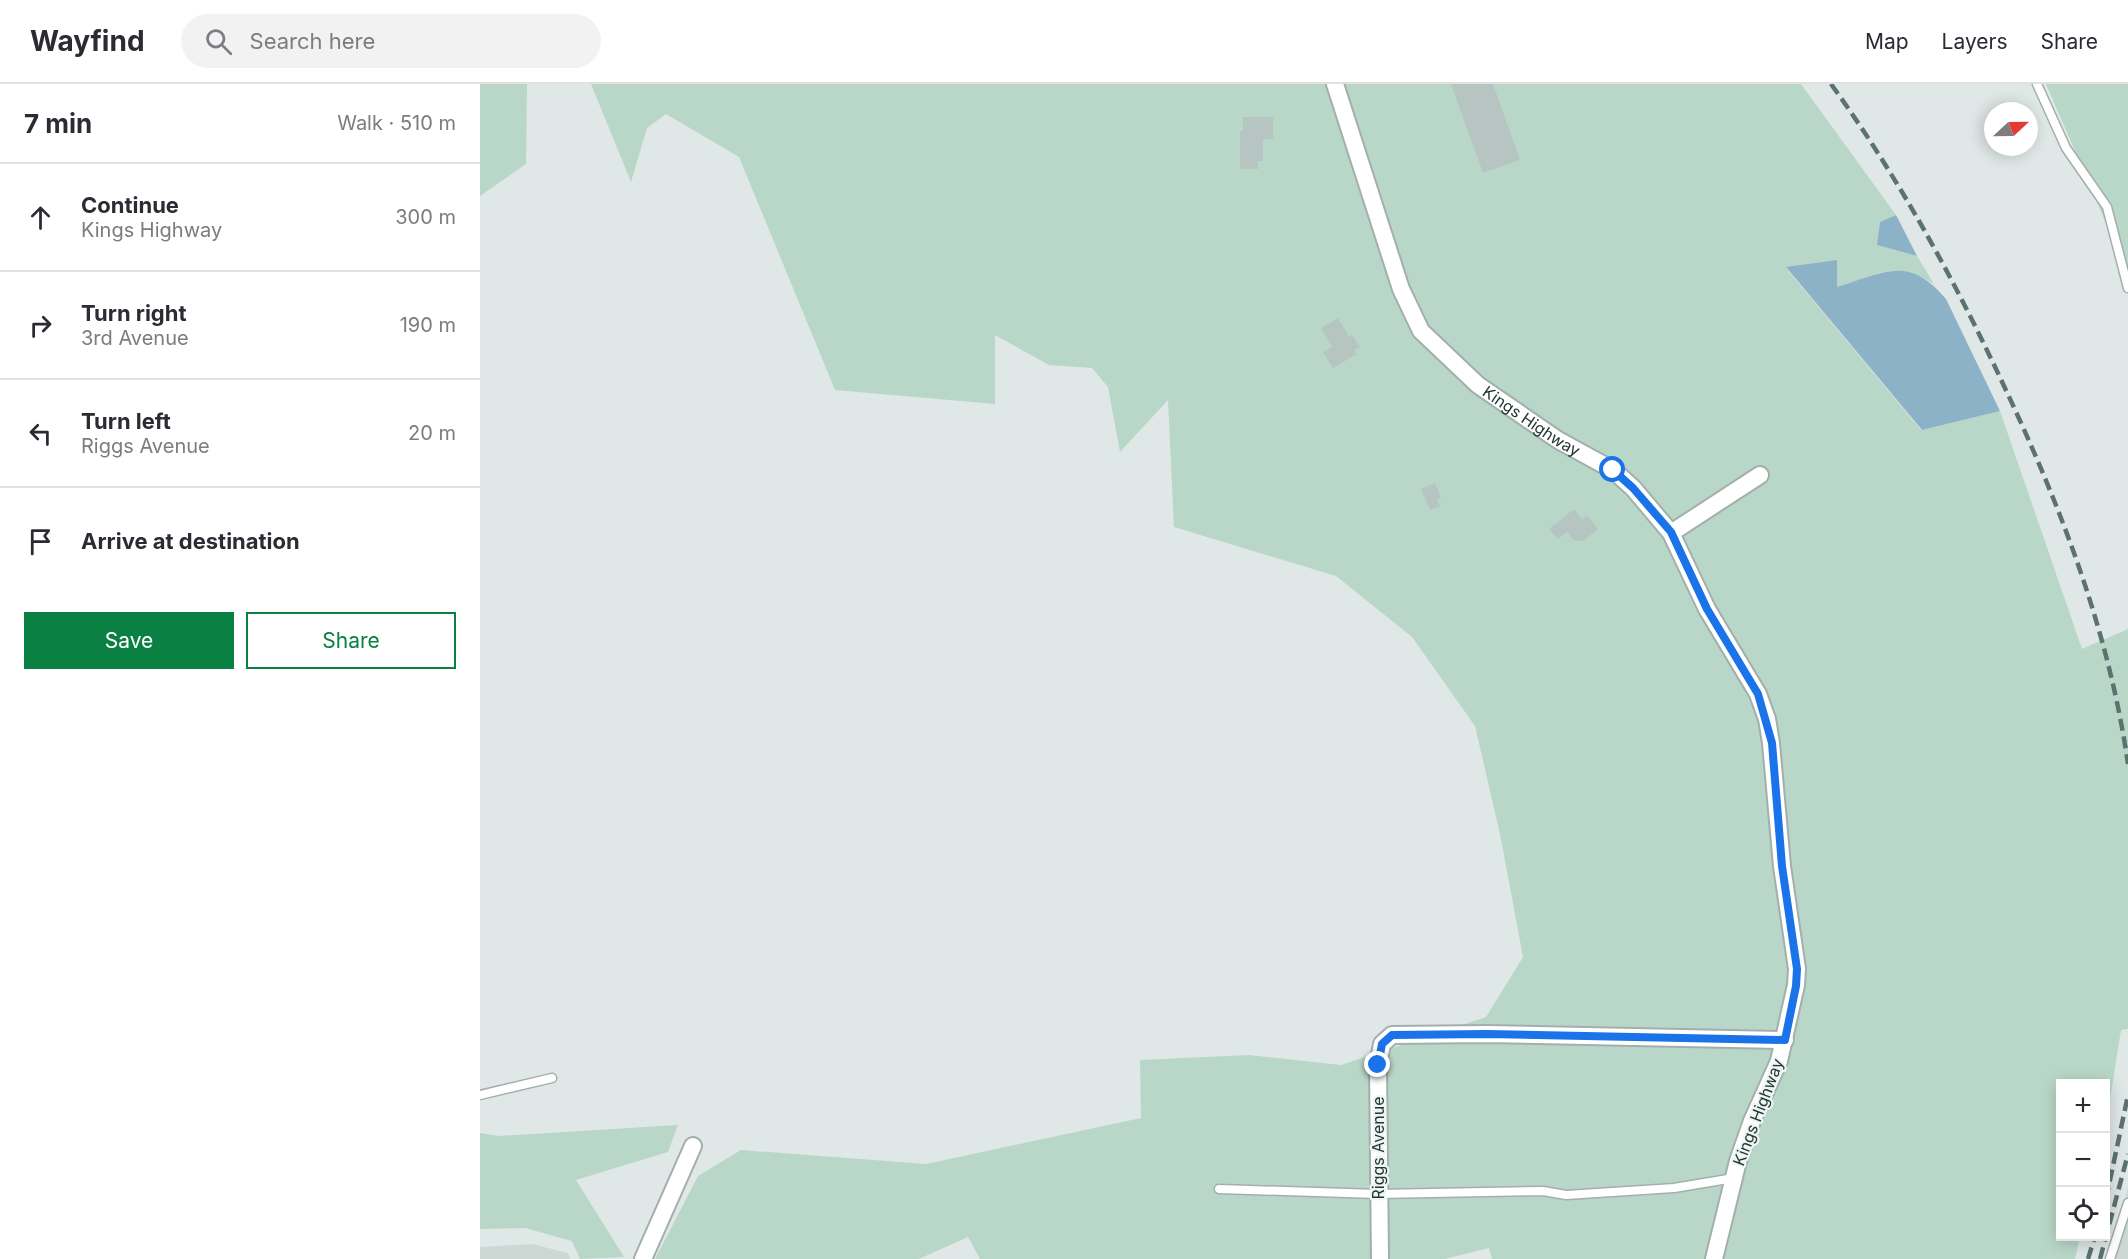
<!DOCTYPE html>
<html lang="en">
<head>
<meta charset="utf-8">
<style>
	:root { --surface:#fff; --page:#f2f2f3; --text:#2b2b33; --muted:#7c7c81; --line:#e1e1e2; --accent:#0b8043 }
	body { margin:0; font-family:Inter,sans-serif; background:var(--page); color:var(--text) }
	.controls { position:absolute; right:18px; bottom:18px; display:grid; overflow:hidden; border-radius:0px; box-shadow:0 3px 15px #0003 }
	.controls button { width:54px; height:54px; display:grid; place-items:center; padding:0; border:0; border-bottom:2px solid var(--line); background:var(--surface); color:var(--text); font:30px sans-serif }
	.compass { position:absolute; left:1504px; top:18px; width:54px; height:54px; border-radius:50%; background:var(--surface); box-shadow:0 3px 15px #0003; rotate:68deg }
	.stop { position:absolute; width:18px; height:18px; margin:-14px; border:4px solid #1a73e8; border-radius:50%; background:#fff }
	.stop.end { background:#1a73e8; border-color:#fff; box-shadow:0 2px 6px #0008 }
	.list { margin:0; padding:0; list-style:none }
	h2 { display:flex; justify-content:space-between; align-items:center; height:78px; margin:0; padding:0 24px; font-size:26px }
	h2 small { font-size:20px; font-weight:400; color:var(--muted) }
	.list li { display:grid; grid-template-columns:39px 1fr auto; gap:18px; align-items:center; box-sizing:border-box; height:108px; padding:0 24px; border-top:2px solid var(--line) }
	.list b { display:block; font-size:22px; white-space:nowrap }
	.list p { margin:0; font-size:20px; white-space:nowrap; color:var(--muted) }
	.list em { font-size:20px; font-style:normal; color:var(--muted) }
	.actions { display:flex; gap:12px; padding:18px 24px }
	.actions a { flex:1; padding:14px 0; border:2px solid var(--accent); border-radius:0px; text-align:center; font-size:21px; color:var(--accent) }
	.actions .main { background:var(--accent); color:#fff }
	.icon { flex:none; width:33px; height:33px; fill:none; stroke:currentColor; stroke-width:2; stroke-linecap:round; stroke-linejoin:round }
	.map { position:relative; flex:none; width:1648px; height:1175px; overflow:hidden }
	header { display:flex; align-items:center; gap:36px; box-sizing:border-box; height:84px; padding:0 30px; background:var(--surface); border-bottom:2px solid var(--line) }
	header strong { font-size:28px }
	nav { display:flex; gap:33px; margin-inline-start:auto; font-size:21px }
	.search { width:420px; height:54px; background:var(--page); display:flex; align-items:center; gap:15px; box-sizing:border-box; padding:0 21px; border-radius:33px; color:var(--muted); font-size:22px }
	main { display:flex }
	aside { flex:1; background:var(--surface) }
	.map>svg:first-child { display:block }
	.built { fill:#cdd8d5 }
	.green { fill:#b9d7c8 }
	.water { fill:#8cb2c8 }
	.building { fill:#b7c5c2 }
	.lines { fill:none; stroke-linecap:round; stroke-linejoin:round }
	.service-casing { stroke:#a3afad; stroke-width:11 }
	.minor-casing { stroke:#a3afad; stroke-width:20 }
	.service { stroke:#fff; stroke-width:8 }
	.minor { stroke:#fff; stroke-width:16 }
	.rail { stroke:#5c7271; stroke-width:4.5; stroke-dasharray:12 6; stroke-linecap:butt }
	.route { stroke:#1a73e8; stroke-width:8 }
	.labels { text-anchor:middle; stroke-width:4.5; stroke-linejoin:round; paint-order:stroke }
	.street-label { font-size:16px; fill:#223635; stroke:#eef5f3 }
</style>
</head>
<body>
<header>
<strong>Wayfind</strong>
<div class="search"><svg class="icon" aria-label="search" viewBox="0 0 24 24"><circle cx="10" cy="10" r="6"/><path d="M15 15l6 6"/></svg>Search here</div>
<nav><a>Map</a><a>Layers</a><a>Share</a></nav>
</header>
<main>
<aside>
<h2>7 min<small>Walk · 510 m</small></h2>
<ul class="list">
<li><svg class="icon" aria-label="ahead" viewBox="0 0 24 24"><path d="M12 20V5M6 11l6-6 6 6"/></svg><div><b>Continue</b><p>Kings Highway</p></div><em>300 m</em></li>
<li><svg class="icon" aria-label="right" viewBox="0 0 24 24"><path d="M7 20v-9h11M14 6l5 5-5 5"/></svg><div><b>Turn right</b><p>3rd Avenue</p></div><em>190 m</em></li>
<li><svg class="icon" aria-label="left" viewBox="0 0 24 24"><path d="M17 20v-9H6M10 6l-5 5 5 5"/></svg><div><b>Turn left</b><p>Riggs Avenue</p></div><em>20 m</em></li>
<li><svg class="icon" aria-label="arrive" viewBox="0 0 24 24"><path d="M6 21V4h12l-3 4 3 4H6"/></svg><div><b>Arrive at destination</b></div></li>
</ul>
<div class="actions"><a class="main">Save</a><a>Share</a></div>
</aside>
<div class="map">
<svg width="1648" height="1175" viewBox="0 0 1648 1175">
	<rect width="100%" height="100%" fill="#dfe8e6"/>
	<path class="built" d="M1648,1102V1175H1632Z
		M52,1160L88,1169L90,1175H0V1163Z"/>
	<path class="green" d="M0,0H47L46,80L0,112Z
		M111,0H1321L1416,131L1400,138L1398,161L1437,172L1454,200C1412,176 1399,190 1357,204V177L1306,184L1441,346L1520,327L1602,565L1648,545V945L1641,946L1626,1040V1000H1580V1152L1600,1153L1595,1175H1012L1009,1164L965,1175H500L488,1153L439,1175H175L218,1092L261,1066L446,1080L661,1034L660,976L768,971L861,981L1006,933L1043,873L1020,750L995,642L932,553L856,492L694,443L688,316L640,368L628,303L612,284L569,281L515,251V320L355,306L259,73L186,30L167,44L151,98Z
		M1566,0H1648V190Z
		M198,1041L188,1068L96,1096L144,1173L100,1175L92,1157L45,1144L0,1145V1049L19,1052Z"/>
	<path class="water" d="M1416,131L1437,172L1397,161L1400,138Z
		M1357,176V203C1404,189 1428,170 1466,215L1520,327L1442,346L1306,183Z"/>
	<path class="building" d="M971,0H1013L1040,76L1003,89Z
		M763,33H793V55H783V77H778V85H760V47H763Z
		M858,234L869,253L872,251L880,263L874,266L877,270L853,284L843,268L852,263L841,244Z
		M955,399L961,414L957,415L960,422L950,426L941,405Z
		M1094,425L1102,435L1107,431L1118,445L1103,457L1093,456L1087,448L1078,455L1069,445Z"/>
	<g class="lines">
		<defs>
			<path id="service" d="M1557,0L1586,64L1627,123L1648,204
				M0,1011L72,994
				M739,1105L898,1110L1063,1107L1086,1111L1194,1104L1254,1094
				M1630,1175L1648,1119"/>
			<g id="minor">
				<path id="s1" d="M855,0L921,205L941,247L998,301L1078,356L1133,386L1153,404L1191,449L1227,525L1278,610L1287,635L1291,659L1302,782L1317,885L1316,901L1299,977L1272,1037L1258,1077L1234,1175"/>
				<path d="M1191,449L1280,391"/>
				<path d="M163,1175L213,1062"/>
				<path d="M900,1175L898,981L902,960L912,951L1007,950L1305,956"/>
			</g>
		</defs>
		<use href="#service" class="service-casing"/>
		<use href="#minor" class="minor-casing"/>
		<use href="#service" class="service"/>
		<use href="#minor" class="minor"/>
		<path class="rail" d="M1351,0C1419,94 1475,197 1524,302C1581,423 1629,548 1648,680
			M1626,1115L1648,1011
			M1608,1175L1615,1152
			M1620,1175L1648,1070"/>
	</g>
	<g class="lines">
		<path class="route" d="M898,981L902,960L912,951L1007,950L1305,956L1316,902L1317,885L1302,782L1292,659L1278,610L1227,525L1191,448L1153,404L1133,386"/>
	</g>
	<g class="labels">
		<g class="street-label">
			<text dy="6" stroke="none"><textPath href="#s1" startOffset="405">Kings Highway</textPath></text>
			<text transform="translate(1278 1028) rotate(-69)" y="6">Kings Highway</text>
			<text transform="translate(898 1064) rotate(-90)" y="6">Riggs Avenue</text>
		</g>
	</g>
</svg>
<div class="controls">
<button>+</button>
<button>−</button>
<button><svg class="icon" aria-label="locate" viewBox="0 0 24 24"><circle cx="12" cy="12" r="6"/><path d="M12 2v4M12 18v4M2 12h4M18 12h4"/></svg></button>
</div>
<svg class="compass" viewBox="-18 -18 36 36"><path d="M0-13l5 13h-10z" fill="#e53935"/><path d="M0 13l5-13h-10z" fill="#7c7c81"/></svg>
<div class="stop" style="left:1133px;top:386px"></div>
<div class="stop end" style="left:898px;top:981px"></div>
</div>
</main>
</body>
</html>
